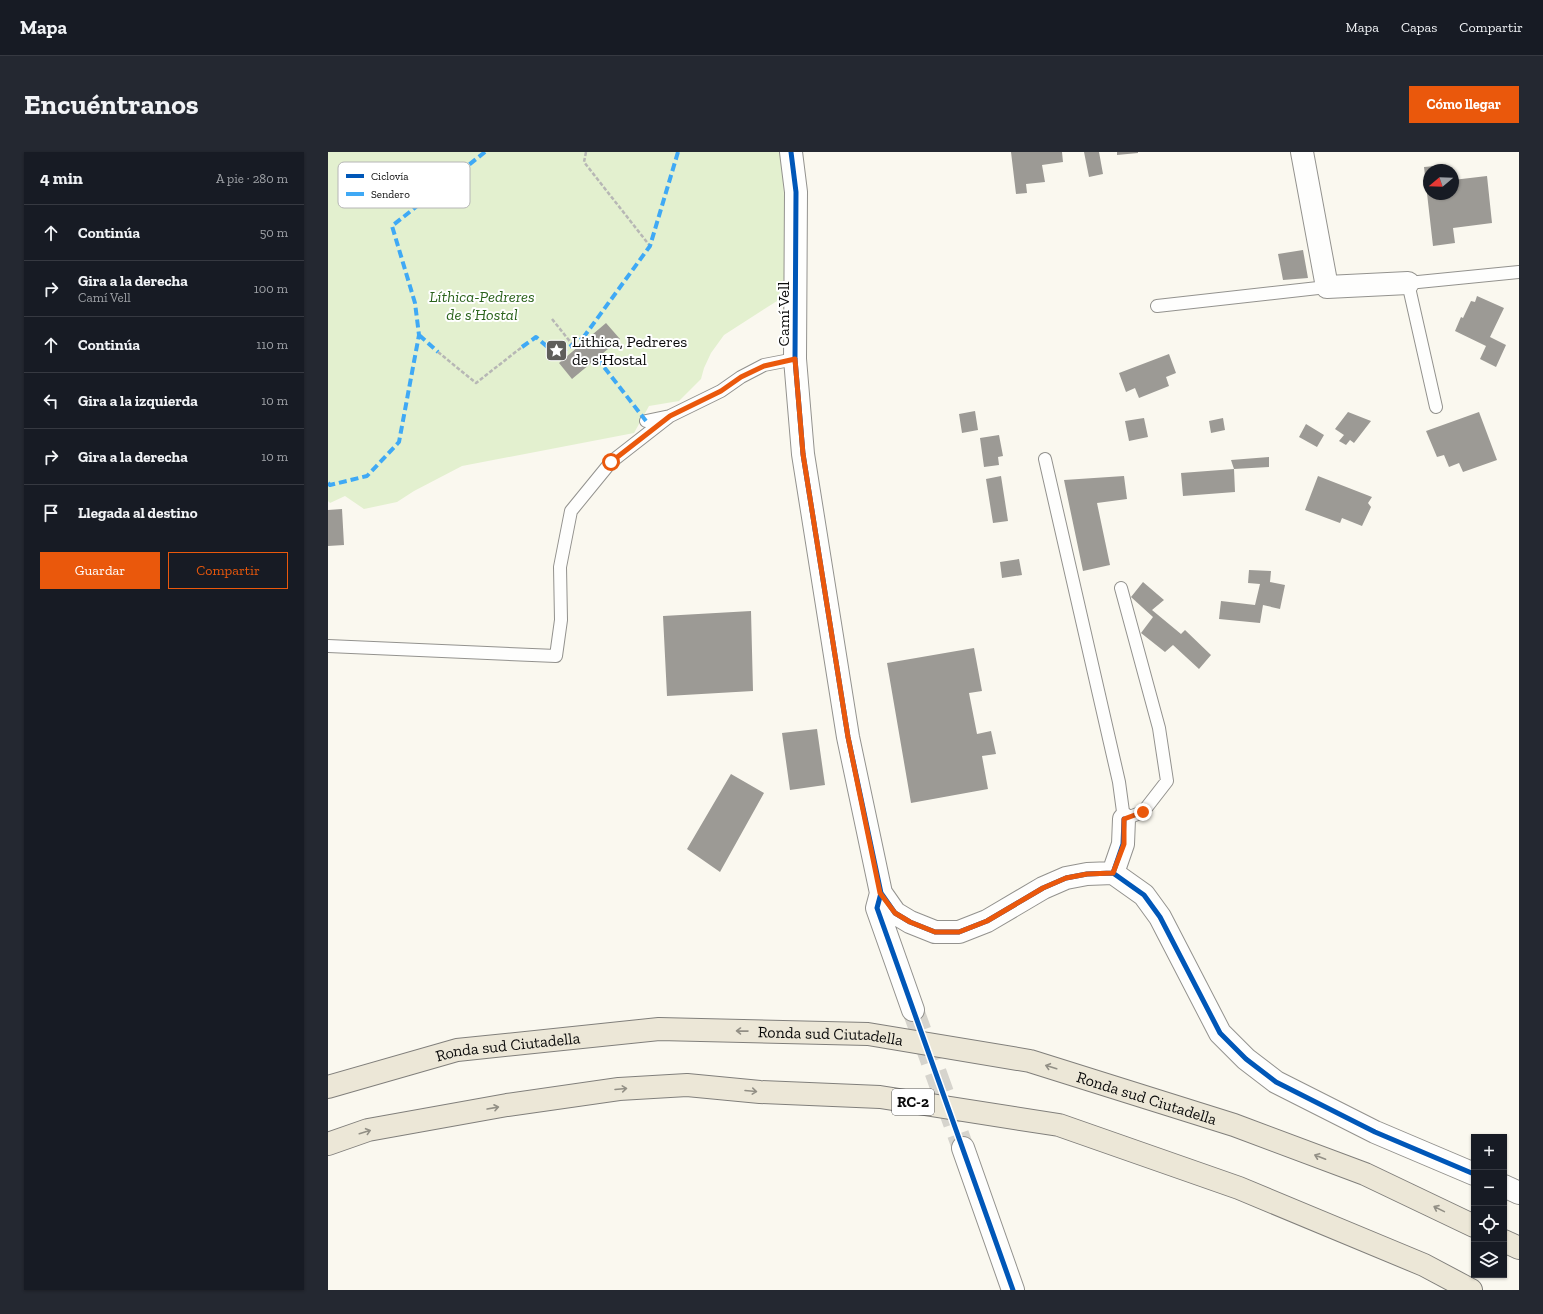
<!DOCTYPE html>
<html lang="es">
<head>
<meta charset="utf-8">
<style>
	:root { --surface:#171b24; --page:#242831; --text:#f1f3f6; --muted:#9ea1a6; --line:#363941; --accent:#ea580c }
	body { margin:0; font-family:"Zilla Slab",serif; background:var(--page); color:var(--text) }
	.controls { position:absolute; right:12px; bottom:12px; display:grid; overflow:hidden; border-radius:0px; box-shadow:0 1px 3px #0004 }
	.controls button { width:36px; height:36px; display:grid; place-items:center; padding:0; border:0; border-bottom:1px solid var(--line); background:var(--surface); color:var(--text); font:20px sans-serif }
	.compass { position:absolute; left:1095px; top:12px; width:36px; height:36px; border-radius:50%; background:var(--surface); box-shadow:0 1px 3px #0004; rotate:251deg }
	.stop { position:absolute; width:12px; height:12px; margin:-9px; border:3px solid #ea580c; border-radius:50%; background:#fff }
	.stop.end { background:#ea580c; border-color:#fff; box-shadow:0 1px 4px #0008 }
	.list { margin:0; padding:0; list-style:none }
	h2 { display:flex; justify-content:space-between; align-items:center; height:52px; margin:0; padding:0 16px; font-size:17px }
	h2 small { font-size:13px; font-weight:400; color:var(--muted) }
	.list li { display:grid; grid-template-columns:26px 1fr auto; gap:12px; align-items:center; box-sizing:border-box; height:56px; padding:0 16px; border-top:1px solid var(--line) }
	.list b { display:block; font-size:15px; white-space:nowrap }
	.list p { margin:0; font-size:13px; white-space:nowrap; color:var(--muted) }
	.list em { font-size:13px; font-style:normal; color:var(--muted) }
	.actions { display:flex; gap:8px; padding:12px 16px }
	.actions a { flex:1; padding:9px 0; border:1px solid var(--accent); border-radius:0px; text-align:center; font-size:14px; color:var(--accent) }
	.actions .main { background:var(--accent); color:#fff }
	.icon { flex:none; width:22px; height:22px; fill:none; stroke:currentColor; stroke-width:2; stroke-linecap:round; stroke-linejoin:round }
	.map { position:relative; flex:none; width:1191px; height:1138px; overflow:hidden; border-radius:0px }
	header { display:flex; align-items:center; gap:24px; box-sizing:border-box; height:56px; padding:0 20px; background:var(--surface); border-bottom:1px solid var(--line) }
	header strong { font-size:19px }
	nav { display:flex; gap:22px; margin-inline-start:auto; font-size:14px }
	.intro { display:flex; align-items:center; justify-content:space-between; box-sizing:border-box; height:96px; padding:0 24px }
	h1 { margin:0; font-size:28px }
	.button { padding:10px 18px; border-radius:0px; background:var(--accent); color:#fff; font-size:14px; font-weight:700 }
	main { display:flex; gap:24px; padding:0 24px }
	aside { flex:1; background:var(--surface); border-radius:0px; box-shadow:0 1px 3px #0004 }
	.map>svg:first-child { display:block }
	.green { fill:#e3f0cf }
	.building { fill:#9c9a95 }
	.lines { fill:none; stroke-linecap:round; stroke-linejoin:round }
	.street-tunnel { stroke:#d6d4cd; stroke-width:22; stroke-dasharray:22 11; stroke-linecap:butt }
	.lane-casing { stroke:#93928e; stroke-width:14 }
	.street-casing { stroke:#93928e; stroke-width:24 }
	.primary-casing { stroke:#807f7b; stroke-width:24 }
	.path { stroke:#b7b7b5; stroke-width:2.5; stroke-dasharray:4 2; stroke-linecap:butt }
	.lane { stroke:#fefefd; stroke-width:12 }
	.street { stroke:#fefefd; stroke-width:22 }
	.primary { stroke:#ece7d7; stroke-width:22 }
	.quiet { stroke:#3fa9f5; stroke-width:4; stroke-dasharray:8 4; stroke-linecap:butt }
	.cycleway-casing { stroke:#fff; stroke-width:8 }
	.cycleway { stroke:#0057b8; stroke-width:5 }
	.oneway { stroke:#928f85 }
	.route { stroke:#ea580c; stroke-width:5 }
	.labels { text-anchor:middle; stroke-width:4; stroke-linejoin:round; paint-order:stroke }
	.shield { fill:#fff; stroke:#545454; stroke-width:1 }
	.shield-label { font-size:15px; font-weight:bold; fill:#0b0b0b }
	.park-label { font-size:16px; font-style:italic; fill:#2b631c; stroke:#fff }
	.street-label { font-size:16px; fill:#0b0b0b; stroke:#fff }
	.poi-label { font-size:16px; fill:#0b0b0b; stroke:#fff; text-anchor:start }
	.key { fill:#fff; stroke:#b6b6b6; stroke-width:1 }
	.key-label { font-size:11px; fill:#0b0b0b }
</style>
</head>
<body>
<header>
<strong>Mapa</strong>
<nav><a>Mapa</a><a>Capas</a><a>Compartir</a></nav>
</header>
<div class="intro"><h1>Encuéntranos</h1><a class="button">Cómo llegar</a></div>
<main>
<aside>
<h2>4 min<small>A pie · 280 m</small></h2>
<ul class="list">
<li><svg class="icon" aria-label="ahead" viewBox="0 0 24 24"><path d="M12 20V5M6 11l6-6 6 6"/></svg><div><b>Continúa</b></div><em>50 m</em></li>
<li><svg class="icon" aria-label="right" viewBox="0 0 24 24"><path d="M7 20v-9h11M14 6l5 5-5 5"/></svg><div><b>Gira a la derecha</b><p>Camí Vell</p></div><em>100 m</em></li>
<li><svg class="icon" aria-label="ahead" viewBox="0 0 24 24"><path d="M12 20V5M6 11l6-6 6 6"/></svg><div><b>Continúa</b></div><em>110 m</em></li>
<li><svg class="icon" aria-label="left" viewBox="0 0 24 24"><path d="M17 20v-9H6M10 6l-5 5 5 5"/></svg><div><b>Gira a la izquierda</b></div><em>10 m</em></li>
<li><svg class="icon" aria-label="right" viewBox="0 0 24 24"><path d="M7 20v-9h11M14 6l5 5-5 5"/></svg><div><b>Gira a la derecha</b></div><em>10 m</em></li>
<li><svg class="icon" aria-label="arrive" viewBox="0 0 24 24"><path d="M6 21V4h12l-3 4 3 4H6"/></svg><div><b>Llegada al destino</b></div></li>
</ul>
<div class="actions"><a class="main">Guardar</a><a>Compartir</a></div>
</aside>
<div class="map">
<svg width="1191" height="1138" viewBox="0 0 1191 1138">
	<rect width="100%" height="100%" fill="#faf8ef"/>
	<path class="green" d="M0,0H452L455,21L459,116L449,149L396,183L383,201L376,216L373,227L351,249L321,254L306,281L134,314L86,339L69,350L36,357L17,344L2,351L0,349Z"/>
	<path class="building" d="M683,0H734L735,10L714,13L717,30L698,32L699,41L688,42Z
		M756,0H771L775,22L761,25Z
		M789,0H810V1L789,3Z
		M1118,13L1119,18H1101V42H1125V28L1159,24L1164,71L1125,76L1127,91L1105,94L1096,15Z
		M975,98L980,126L955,128L950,102Z
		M1149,144L1176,156L1162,185L1178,193L1168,215L1152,207L1158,194L1127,179L1133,165L1135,166L1143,149L1147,150Z
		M278,171L292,187L244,227L231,211Z
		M841,202L848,221L838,225L841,234L811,246L807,236L798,240L791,221Z
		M647,259L650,278L634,281L631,262Z
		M1020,260L1043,269L1026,291L1022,288L1018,293L1011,289L1016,283L1007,277Z
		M1151,260L1169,308L1135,320L1131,311L1121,315L1116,303L1109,305L1098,279Z
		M816,266L820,285L801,289L797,269Z
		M895,266L897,278L883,281L881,269Z
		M978,272L996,283L989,295L971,285Z
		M671,283L675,304L670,305L671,313L656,315L652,286Z
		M941,305V315L906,317L903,308Z
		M906,317L907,340L855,344L853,321Z
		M673,324L680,369L665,371L658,327Z
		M796,324L799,347L769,351L782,413L755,419L736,328Z
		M990,324L1044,345L1040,351L1043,355L1034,374L1014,366L1012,371L977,358Z
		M14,357L16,393L0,394V358Z
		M691,407L694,423L674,426L672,410Z
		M921,418L943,419L942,430L957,433L952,457L935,453L932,471L891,467L893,449L927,453L932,432L920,431Z
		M815,430L836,448L824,458L853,482L857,478L883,503L871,517L845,493L837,500L813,481L825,465L803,445Z
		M423,459L425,539L339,544L335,464Z
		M646,496L654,539L641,541L649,582L663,579L668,602L654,604L660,637L583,651L559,511Z
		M489,577L497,633L462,638L454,581Z
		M403,622L436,641L392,720L359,697Z"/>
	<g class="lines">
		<path class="street-tunnel" d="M585,858L635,996"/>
		<defs>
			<path id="lane" d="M829,154L999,135
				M1108,255L1080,131L1191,120
				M318,269L342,264L393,239L413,225L436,213L467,207
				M717,307L791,630L796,667L815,660L839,629L831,576L793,436
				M0,494L228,504L233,468L232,415L243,359L283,310L342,264"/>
			<path id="street" d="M463,0L468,40L467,207L475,302L520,585L553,741L567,761L582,770L607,780H631L659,769L715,736L738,726L759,722L785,721L795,692L796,667
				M974,0L999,135L1080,131
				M785,721L816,743L832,765L892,881L918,907L948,930L1047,980L1146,1022
				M553,741L549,756L585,858
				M635,996L685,1138
				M1176,1034L1191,1041"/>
			<g id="primary">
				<path id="s1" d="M0,935L129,898L331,877L540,882L702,909L906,973L1037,1022L1146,1074"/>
				<path d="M0,992L40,978L179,953L291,937L359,933L432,940L552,945L731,973L911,1036L1096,1113L1143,1138"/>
				<path d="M1176,1089L1191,1096"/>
			</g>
		</defs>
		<use href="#lane" class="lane-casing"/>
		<use href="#street" class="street-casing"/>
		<use href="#primary" class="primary-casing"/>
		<path class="path" d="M258,0L256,10L322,94
			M224,167L244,192
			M110,200L148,231L194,195"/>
		<use href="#lane" class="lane"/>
		<use href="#street" class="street"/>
		<use href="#primary" class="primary"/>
		<path class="quiet" d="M91,183L110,200
			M255,186L322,94L350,0
			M194,195L208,185L229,203L255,186L257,188
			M269,206L318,269
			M0,331L2,333L39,324L71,290L91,183L87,151L64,74L157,0"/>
		<defs>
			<path id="cycleway" d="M463,0L468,40L467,207L475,302L520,585L553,741L567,761L582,770L607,780H631L659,769L715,736L738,726L759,722L785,721L795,692L796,667
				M785,721L816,743L832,765L892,881L918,907L948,930L1047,980L1146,1022
				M553,741L549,756L685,1138"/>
		</defs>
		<use href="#cycleway" class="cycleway-casing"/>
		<use href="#cycleway" class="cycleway"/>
	</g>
	<defs><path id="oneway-shaft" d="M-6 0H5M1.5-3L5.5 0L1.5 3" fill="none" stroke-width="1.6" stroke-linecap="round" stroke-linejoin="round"/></defs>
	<g class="oneway">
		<use href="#oneway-shaft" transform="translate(414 879) rotate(-179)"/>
		<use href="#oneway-shaft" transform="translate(723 915) rotate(-163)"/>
		<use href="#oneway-shaft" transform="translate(293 937) rotate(-5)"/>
		<use href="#oneway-shaft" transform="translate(423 939) rotate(5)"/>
		<use href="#oneway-shaft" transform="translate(165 956) rotate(-10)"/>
		<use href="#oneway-shaft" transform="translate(37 980) rotate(-17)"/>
		<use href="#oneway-shaft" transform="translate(992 1005) rotate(-159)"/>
		<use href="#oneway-shaft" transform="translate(1111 1057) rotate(-154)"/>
	</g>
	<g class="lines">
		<path class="route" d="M283,310L342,264L393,239L413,225L436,214L467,207L475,302L520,585L552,741L567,761L582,770L607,780H631L659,769L715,736L738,726L759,722L785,721L796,692V667L815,660"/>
	</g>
	<defs>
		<symbol id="sight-square" viewBox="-11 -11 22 22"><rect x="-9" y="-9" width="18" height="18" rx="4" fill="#5f5e5b" stroke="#fff"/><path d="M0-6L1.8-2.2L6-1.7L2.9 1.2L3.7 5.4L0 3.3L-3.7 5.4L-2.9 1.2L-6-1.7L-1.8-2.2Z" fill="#fff"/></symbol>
	</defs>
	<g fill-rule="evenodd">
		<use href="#sight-square" x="216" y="186" width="25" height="25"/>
	</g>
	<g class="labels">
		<rect class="shield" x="564" y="937" width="42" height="26" rx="3"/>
		<g class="shield-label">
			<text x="585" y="955">RC-2</text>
		</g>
		<g class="park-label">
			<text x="154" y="150">Líthica-Pedreres<tspan x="154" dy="18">de s’Hostal</tspan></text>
		</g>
		<g class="street-label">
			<text transform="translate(455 162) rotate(-90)" y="6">Camí Vell</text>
			<text dy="6" stroke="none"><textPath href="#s1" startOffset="509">Ronda sud Ciutadella</textPath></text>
			<text dy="6" stroke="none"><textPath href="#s1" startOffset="185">Ronda sud Ciutadella</textPath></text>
			<text dy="6" stroke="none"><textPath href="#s1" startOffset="833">Ronda sud Ciutadella</textPath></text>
		</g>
		<g class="poi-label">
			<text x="244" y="195">Lithica, Pedreres<tspan x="244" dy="18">de s'Hostal</tspan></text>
		</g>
	</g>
	<rect x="10" y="10" width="132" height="46" rx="6" class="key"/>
	<rect x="18" y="22" width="18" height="4" fill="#0057b8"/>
	<rect x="18" y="40" width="18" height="4" fill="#3fa9f5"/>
	<g class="key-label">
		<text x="43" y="28">Ciclovía</text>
		<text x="43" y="46">Sendero</text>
	</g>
</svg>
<div class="controls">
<button>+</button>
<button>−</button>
<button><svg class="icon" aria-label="locate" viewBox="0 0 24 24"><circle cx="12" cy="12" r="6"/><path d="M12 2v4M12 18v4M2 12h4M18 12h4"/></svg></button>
<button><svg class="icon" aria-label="layers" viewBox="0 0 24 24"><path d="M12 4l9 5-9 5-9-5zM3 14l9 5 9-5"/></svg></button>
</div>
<svg class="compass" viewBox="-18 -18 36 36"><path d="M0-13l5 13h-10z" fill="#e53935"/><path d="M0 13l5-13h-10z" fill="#9ea1a6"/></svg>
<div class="stop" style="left:283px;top:310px"></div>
<div class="stop end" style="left:815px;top:660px"></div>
</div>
</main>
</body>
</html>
